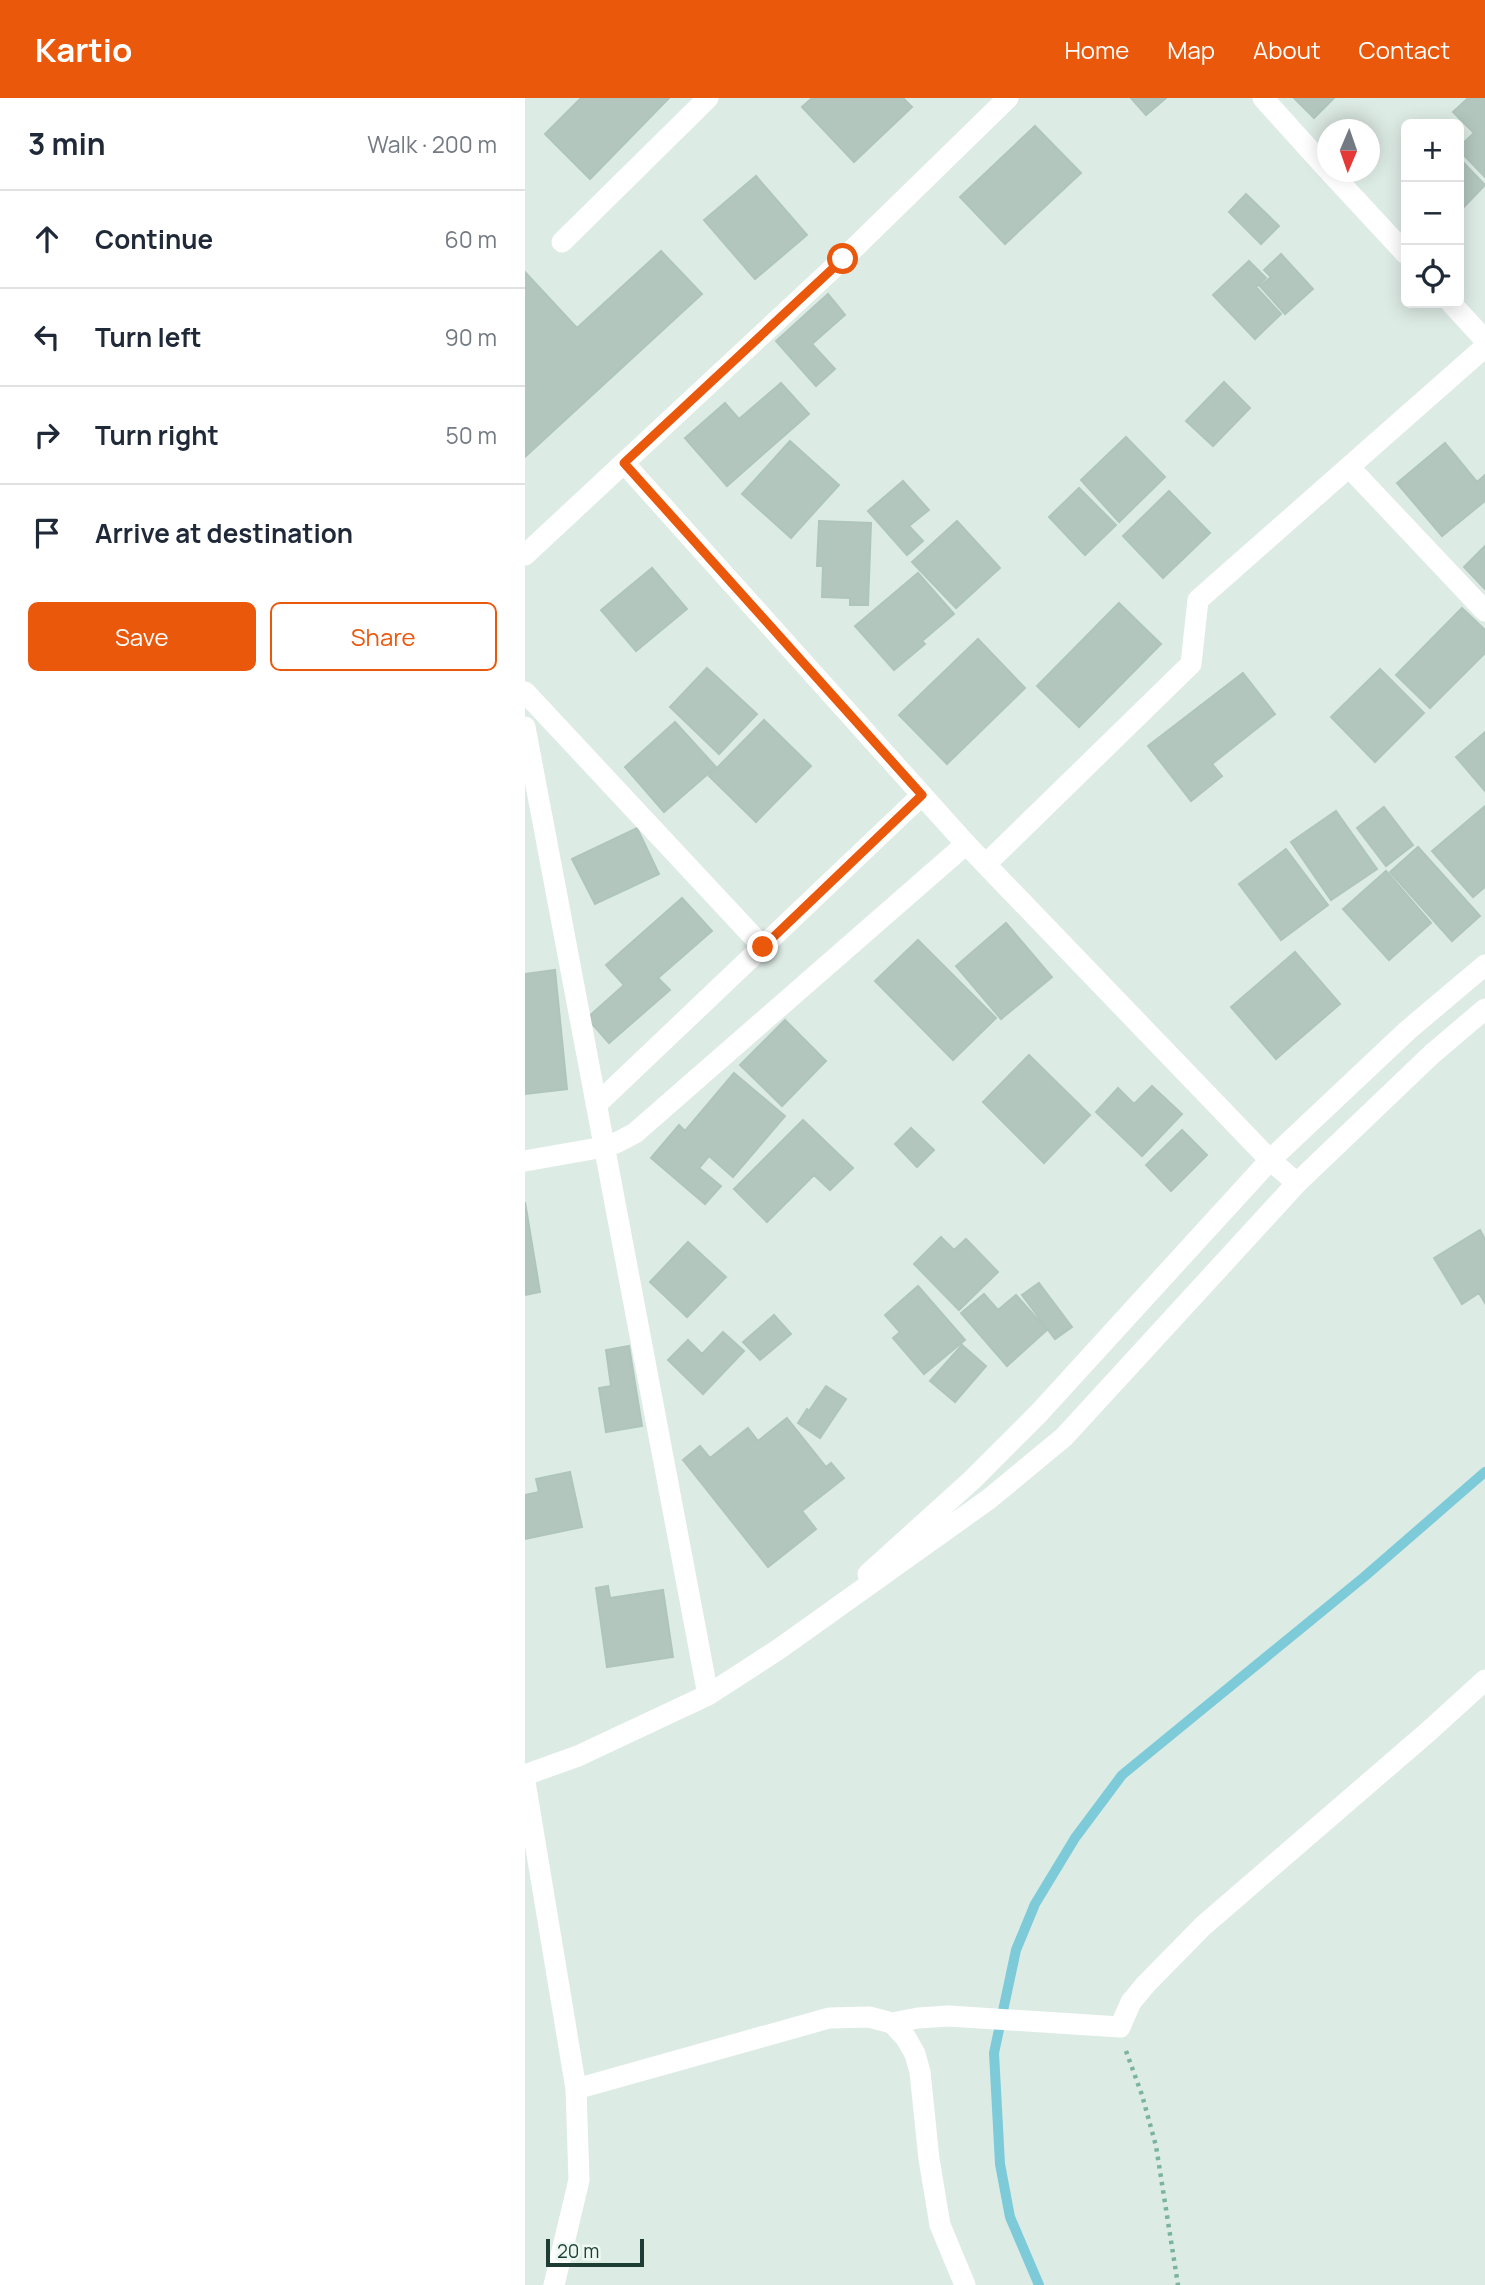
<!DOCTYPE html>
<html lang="en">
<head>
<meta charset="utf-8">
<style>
	:root { --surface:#fff; --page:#f6f6f7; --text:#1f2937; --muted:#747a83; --line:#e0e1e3; --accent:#ea580c }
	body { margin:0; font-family:Manrope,sans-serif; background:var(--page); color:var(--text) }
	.controls { position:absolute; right:21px; top:21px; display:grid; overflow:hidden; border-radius:10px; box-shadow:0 4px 18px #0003 }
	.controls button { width:63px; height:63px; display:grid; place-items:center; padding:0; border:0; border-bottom:2px solid var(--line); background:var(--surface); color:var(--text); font:35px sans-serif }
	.compass { position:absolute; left:792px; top:21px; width:63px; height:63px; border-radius:50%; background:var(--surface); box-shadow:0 4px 18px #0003; rotate:182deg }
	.scale { position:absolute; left:21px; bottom:18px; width:98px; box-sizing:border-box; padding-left:7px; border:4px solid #1d3c34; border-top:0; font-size:19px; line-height:24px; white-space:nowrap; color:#1d3c34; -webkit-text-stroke:5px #eef8f3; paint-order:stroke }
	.stop { position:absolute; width:21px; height:21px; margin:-16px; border:5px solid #ea580c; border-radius:50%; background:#fff }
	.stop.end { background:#ea580c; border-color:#fff; box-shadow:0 2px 7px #0008 }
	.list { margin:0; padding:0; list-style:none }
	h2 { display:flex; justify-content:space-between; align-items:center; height:91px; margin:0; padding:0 28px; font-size:30px }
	h2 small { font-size:23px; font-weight:400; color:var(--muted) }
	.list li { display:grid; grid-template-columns:46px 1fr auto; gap:21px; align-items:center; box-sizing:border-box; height:98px; padding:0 28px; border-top:2px solid var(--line) }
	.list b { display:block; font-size:26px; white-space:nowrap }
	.list em { font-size:23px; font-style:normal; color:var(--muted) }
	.actions { display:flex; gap:14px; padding:21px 28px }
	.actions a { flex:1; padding:16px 0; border:2px solid var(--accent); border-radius:10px; text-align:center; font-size:24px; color:var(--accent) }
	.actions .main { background:var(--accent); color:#fff }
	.icon { flex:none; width:38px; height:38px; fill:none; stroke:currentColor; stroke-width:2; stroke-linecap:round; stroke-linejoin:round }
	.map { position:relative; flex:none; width:960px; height:2187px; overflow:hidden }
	header { display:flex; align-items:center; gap:42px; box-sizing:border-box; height:98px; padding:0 35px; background:var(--accent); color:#fff }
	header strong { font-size:33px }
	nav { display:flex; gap:38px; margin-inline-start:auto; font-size:24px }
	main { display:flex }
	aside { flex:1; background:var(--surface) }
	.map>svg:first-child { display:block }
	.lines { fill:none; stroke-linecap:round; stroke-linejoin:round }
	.stream { stroke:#7dcad8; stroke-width:10 }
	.building { fill:#b2c6be; stroke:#afc5bc; stroke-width:2 }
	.path { stroke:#7ab3a1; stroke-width:4.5; stroke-dasharray:3.5 5; stroke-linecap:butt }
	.minor { stroke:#fff; stroke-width:21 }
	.route { stroke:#ea580c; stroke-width:9 }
</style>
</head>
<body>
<header>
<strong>Kartio</strong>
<nav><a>Home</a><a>Map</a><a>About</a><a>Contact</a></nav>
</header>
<main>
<aside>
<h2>3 min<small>Walk · 200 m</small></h2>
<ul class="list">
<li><svg class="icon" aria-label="ahead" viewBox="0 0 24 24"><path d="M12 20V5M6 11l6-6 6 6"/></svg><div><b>Continue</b></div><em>60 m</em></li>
<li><svg class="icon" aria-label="left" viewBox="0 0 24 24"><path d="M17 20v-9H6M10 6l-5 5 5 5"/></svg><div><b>Turn left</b></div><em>90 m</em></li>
<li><svg class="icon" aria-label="right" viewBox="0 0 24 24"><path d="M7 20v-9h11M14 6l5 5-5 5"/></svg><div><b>Turn right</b></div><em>50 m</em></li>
<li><svg class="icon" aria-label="arrive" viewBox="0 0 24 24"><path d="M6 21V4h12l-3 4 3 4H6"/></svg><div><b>Arrive at destination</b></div></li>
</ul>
<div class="actions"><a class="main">Save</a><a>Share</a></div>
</aside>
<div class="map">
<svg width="960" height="2187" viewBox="0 0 960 2187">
	<rect width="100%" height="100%" fill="#ddebe5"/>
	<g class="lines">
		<path class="stream" d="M514,2187L485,2119L475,2066L469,1955L491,1852L510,1806L550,1740L597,1677L839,1479L960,1374"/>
	</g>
	<path class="building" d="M56,0H144L65,81L20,36Z
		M287,0H378L387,9L329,64L277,9Z
		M606,0H641L621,17Z
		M769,0H809L789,20Z
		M943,0H960V79L934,52V49L949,35L928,14Z
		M510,28L556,75L480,146L435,99Z
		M934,60L960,87L934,114Z
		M231,78L282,137L230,181L179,122Z
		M721,96L754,128L736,146L704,114Z
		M136,153L177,196L0,359V174L52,230Z
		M756,156L788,191L760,216L735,188L746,179L739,172Z
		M724,163L741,180L731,189L756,216L730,241L688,197Z
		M303,196L320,217L287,246L310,271L291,288L251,243Z
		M699,284L725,310L688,348L661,323Z
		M256,285L284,316L202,388L160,340L200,305L214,321Z
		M601,339L640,379L594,424L556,382Z
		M265,343L314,387L266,440L217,396Z
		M920,345L952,384L960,377V403L917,438L872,385Z
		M378,383L404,412L384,428L398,443L382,457L343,413Z
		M554,390L591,427L560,457L524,419Z
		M644,393L685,435L638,480L598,438Z
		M294,423L346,425L343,507H325V500L297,499L298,468H292Z
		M432,423L475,470L431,510L387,464Z
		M960,448V491L939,469Z
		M127,470L162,511L111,553L76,512Z
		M393,475L429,516L397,543L400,546L369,572L330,528Z
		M594,505L636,546L554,629L512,588Z
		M937,510L960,532V555L905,610L871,577Z
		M453,541L500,590L422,666L374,617Z
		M182,570L232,616L194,656L145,609Z
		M855,571L899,615L850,664L806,619Z
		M718,575L750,616L687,666L697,678L666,703L623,648Z
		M239,622L286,668L231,724L184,678Z
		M150,624L191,669L139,714L100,669Z
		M960,634V693L931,659Z
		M960,708V789L948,799L907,753Z
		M859,709L888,747L861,768L832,730Z
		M811,713L852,771L806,802L766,744Z
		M112,730L134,776L70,806L47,761Z
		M893,749L955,818L927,843L865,774Z
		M761,751L803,807L756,842L714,786Z
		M861,773L906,825L864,862L818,811Z
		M157,800L187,833L133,880L145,892L84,945L62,920L99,887L81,867Z
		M481,825L527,879L476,921L431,868Z
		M393,842L471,920L428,962L350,883Z
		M770,854L815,906L751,961L706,909Z
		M30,872L42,991L0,996V876Z
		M260,922L301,963L257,1008L215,967Z
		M504,957L565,1017L519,1065L458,1004Z
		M209,975L260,1018L208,1079L184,1058L174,1070L196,1088L180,1106L126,1060L154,1027L160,1033Z
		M627,988L657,1016L617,1058L571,1014L593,990L609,1006Z
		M278,1022L328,1070L305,1092L289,1077L242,1124L209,1091Z
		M386,1030L409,1052L392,1069L370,1046Z
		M657,1032L682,1057L646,1093L621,1067Z
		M0,1104L15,1194L0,1197Z
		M955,1132L960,1141V1205L954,1195L937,1206L909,1160Z
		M416,1139L429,1152L441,1141L473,1174L434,1212L389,1166Z
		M163,1144L201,1179L162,1219L125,1184Z
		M514,1185L547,1229L530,1241L497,1197Z
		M393,1188L440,1242L399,1276L368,1240L375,1234L360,1217Z
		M459,1196L473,1212L491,1197L522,1232L482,1268L436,1215Z
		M249,1217L266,1236L235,1262L218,1244Z
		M198,1234L219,1253L178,1296L143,1262L163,1242L177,1256Z
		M437,1247L461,1268L430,1304L405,1283Z
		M104,1248L117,1328L81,1334L74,1290L86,1288L81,1252Z
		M301,1288L321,1301L295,1340L273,1325L282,1311L284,1313Z
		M262,1320L301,1369L306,1365L319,1380L277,1413L291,1431L243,1469L158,1362L175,1348L185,1360L223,1330L233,1343Z
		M45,1374L57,1429L0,1441V1397L14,1394L11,1381Z
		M83,1488L85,1500L138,1492L148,1559L82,1569L71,1490Z"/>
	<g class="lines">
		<path class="path" d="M601,1953L617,1997L631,2048L653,2187"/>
		<path class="minor" d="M738,0L802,71
			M805,74L881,156
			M37,144L183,0
			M926,205L960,242
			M99,365L441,746L745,1062L772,1085
			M824,369L960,513
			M0,457L318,161L483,0
			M0,594L238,849
			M0,629L183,1597
			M461,766L666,566L673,502L960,249
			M71,1007L397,697
			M0,1063L79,1049L91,1045L110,1035L441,746
			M343,1476L447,1382L514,1315L745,1062L883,932L960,867
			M0,1677L53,1658L183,1597L254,1551L464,1401L539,1339L772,1085L907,956L960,911
			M0,1684L51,1991L54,2082L29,2187
			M367,1925L393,1920L424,1918L595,1929L606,1904L621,1886L678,1828L904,1633L960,1582
			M51,1991L304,1920L344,1919L367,1925L381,1940L390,1956L395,1974L404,2061L415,2127L440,2187"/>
	</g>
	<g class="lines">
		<path class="route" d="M238,849L397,697L99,365L318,161"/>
	</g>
</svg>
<div class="controls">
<button>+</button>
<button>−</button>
<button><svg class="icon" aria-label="locate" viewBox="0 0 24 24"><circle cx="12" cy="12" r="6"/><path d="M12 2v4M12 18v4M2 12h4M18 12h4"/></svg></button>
</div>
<svg class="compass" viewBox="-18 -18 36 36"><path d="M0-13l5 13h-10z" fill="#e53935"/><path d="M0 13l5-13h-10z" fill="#747a83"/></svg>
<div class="scale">20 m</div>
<div class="stop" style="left:318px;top:161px"></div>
<div class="stop end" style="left:238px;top:849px"></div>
</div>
</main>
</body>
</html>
